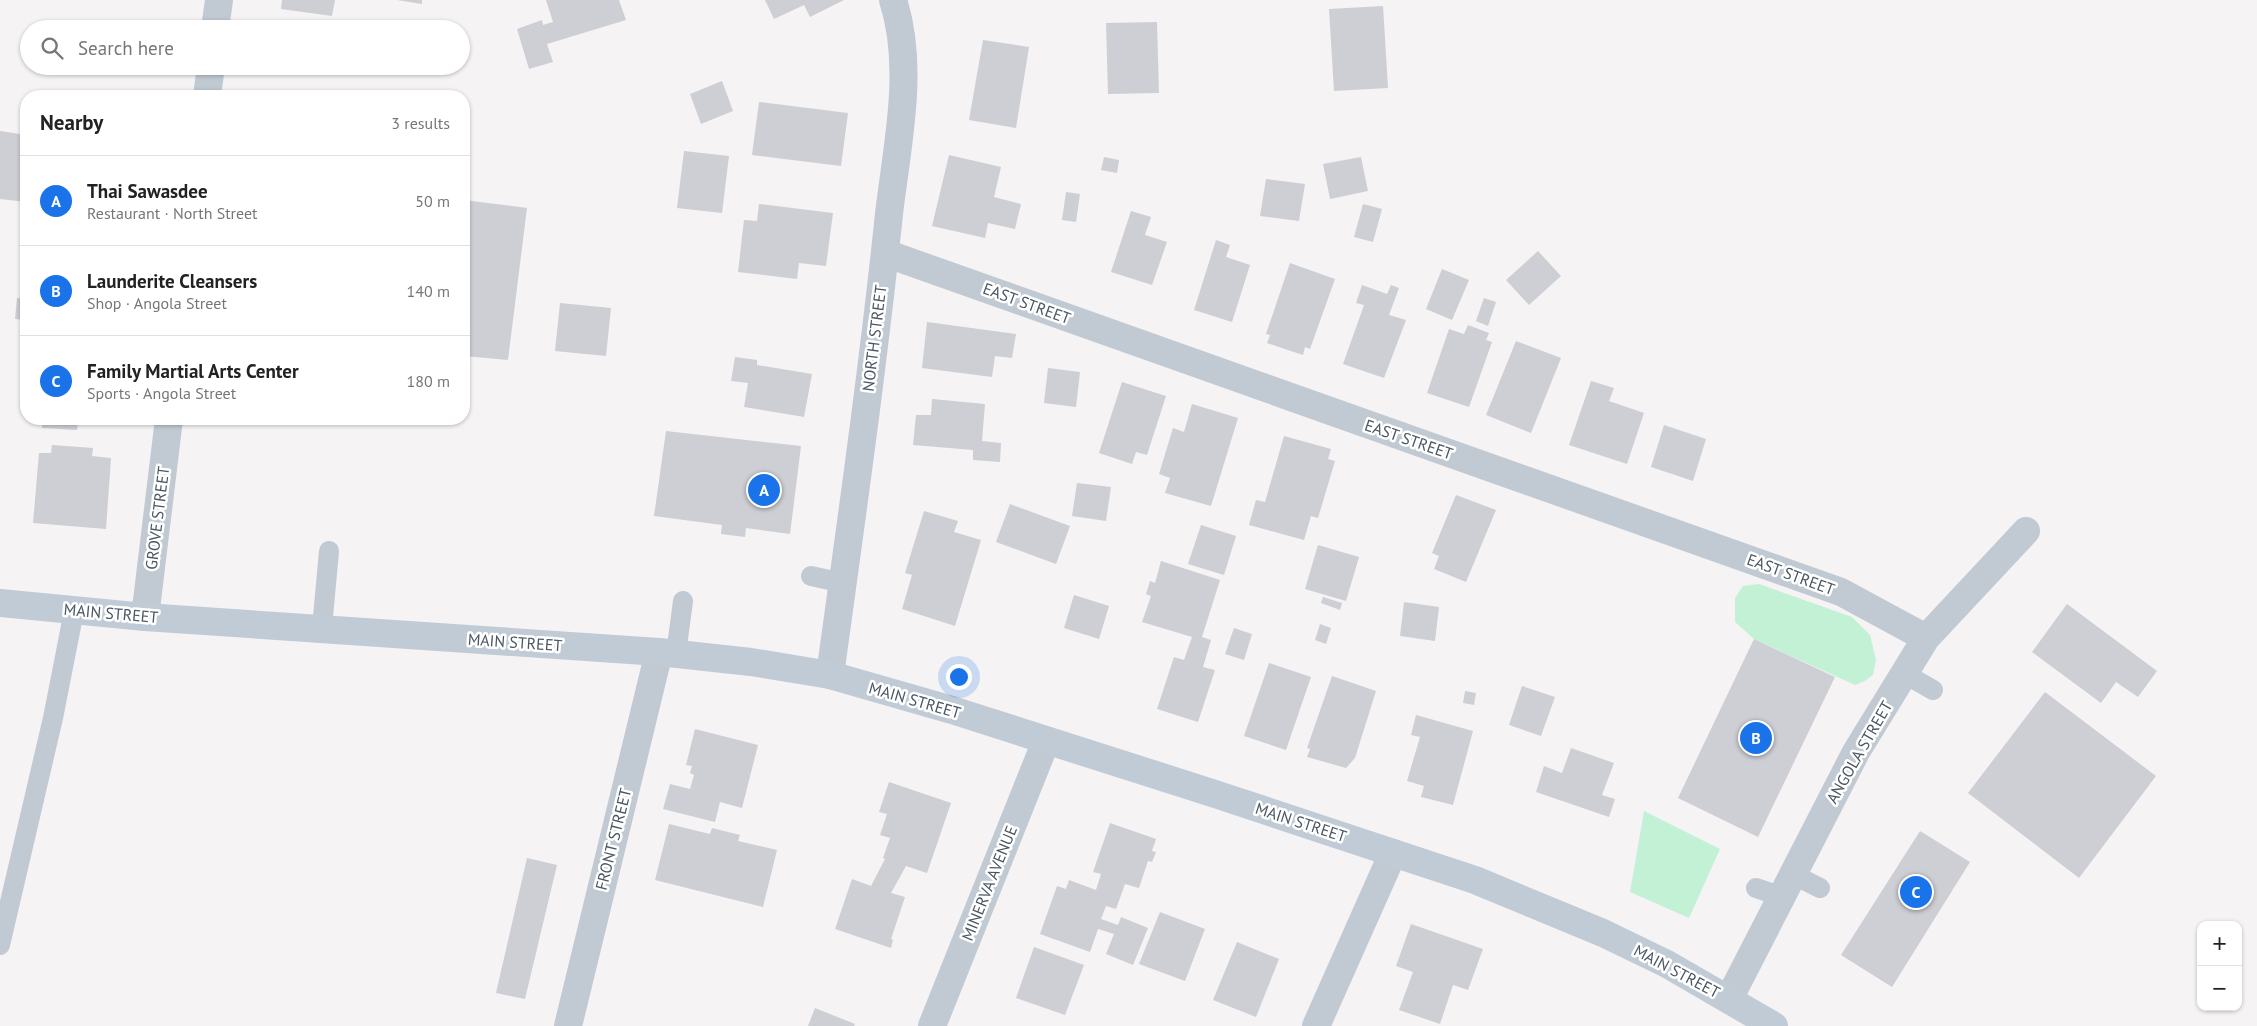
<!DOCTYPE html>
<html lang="en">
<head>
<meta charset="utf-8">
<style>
	:root { --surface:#fff; --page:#f2f2f2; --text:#222; --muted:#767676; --line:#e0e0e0; --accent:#1a73e8 }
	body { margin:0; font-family:"PT Sans",sans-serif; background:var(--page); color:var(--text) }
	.controls { position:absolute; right:15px; bottom:15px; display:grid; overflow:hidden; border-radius:10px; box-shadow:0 1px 4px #0004 }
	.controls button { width:45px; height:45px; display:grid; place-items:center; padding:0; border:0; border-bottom:1px solid var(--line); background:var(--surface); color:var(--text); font:25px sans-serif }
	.you { position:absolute; left:958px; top:676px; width:18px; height:18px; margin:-12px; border:4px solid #fff; border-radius:50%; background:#1a73e8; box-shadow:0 0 0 8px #1a73e833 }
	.badge { display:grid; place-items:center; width:32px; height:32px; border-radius:50%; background:var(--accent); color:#fff; font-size:16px; font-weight:700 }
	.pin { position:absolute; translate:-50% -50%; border:2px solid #fff; box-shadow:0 1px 5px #0006 }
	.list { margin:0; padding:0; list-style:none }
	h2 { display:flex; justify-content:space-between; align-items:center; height:65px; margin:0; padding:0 20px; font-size:21px }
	h2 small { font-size:16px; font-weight:400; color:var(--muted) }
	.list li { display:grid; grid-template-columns:32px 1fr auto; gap:15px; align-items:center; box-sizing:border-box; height:90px; padding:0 20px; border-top:1px solid var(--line) }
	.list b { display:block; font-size:19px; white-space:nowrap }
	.list p { margin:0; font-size:16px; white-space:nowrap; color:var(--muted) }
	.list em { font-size:16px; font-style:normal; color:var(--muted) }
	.icon { flex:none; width:28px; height:28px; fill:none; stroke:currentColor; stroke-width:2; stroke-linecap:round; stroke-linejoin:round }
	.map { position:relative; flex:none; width:2257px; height:1026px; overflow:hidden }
	.search { position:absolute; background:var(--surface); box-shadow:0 1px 4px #0004; left:20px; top:20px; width:450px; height:55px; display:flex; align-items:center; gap:12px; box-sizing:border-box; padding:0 18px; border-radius:28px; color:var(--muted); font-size:19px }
	.panel { position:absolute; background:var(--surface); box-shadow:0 1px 4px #0004; left:20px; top:90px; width:450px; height:335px; border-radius:20px }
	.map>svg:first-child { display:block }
	.green { fill:#c3f1d5 }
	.building { fill:#cdcfd5 }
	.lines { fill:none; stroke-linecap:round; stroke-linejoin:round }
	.lane { stroke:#c1cad2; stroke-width:20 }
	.street { stroke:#c1cad2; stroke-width:28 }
	.secondary { stroke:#c1cbd6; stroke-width:28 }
	.labels { text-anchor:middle; stroke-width:5; stroke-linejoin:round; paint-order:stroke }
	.street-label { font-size:16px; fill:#4a5661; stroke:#fff }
</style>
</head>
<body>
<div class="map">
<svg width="2257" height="1026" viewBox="0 0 2257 1026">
	<rect width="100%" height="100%" fill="#f5f3f3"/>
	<path class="green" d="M1759,584L1852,617L1870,635L1876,660L1873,675L1865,681L1855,685L1754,639L1735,622V598L1743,586Z
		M1644,811L1720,849L1689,918L1630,892Z"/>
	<path class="building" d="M282,0H335L332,16L281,9Z
		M397,0H422V4Z
		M546,0H619L626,20L547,44L553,62L529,69L517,29L542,20L543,25L553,22Z
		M765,0H844L810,17L804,5L774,19Z
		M1383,6L1388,88L1334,91L1329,9Z
		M1157,22L1159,93L1108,94L1106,23Z
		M983,40L1029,47L1016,128L969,120Z
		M722,81L733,111L701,124L690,94Z
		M759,102L848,113L841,166L752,155Z
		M0,131L26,135V202L0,199Z
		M684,151L729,156L722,213L677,208Z
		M949,155L1001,167L994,197L1021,204L1015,229L988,223L985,238L932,226Z
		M1104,157L1119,160L1117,173L1101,170Z
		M1361,157L1368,191L1330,199L1323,164Z
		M1266,179L1305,184L1299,221L1260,216Z
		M1066,192L1080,194L1076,222L1062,220Z
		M464,200L527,208L508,360L464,356Z
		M759,204L833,213L826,266L799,263L797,279L738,272L744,220L757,221Z
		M1363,204L1382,209L1373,242L1354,237Z
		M1131,211L1151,217L1145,235L1167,242L1152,285L1111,272Z
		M1216,240L1230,245L1226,257L1250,265L1232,322L1194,310Z
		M1538,251L1561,276L1529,305L1506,280Z
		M1290,263L1335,279L1310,349L1305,347L1303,355L1267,343L1270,335L1266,334Z
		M1442,269L1469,280L1452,320L1426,309Z
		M1362,285L1387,294L1391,285L1399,288L1389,315L1406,320L1384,378L1343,364L1364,305L1356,303Z
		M17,298L26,299V320L15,319Z
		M1484,298L1496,302L1488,326L1476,321Z
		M560,303L611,308L606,356L555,351Z
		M927,322L1016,334L1012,358L995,356L992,377L922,368Z
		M1468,325L1489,333L1486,340L1492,342L1469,407L1427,393L1449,329L1464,334Z
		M1516,341L1561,358L1531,433L1486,415Z
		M735,357L757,360V365L812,374L804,417L744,407L748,383L731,381Z
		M1048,368L1080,372L1076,407L1044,403Z
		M1591,381L1614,388L1609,401L1644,413L1627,464L1569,445Z
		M1122,382L1166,396L1147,455L1136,452L1132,464L1099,453Z
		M932,399L985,404L982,441L1001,443L1000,462L973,460V450L913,445L916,415H931Z
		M1192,404L1238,418L1211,506L1165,493L1170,478L1159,474L1173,428L1184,432Z
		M42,419H78L77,430L42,428Z
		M1664,425L1706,439L1693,481L1651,467Z
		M666,431L801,446L790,534L746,528L745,537L721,534L722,525L654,516Z
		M1284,436L1331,449L1328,459L1335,461L1318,518L1311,516L1304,540L1249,525L1256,500L1265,502Z
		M52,445L93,448L92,456L111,458L106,529L33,523L39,453H51Z
		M1077,483L1111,487L1106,521L1072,516Z
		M1456,495L1496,510L1466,582L1434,569L1439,556L1432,553Z
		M1010,504L1070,526L1056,564L996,542Z
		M924,511L958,521L954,532L981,540L955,626L902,609L912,575L905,573Z
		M1201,525L1236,536L1224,575L1188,564Z
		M1318,545L1359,557L1346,601L1305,589Z
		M1161,561L1220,580L1202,637L1211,640L1203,667L1215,670L1198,722L1157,709L1174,657L1184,660L1192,637L1142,622L1151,596L1146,594L1150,581L1155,583Z
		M1074,595L1109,606L1099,639L1064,628Z
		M1323,597L1342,603L1340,610L1321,603Z
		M1404,602L1439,607L1435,641L1400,636Z
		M2067,604L2157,671L2138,697L2116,682L2101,703L2032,652Z
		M1320,624L1331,628L1326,644L1315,640Z
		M1234,628L1252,634L1244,660L1225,654Z
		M1754,639L1835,677L1758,837L1678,798Z
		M1269,663L1311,677L1286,750L1244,736Z
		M1332,676L1376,691L1355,758L1346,768L1307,757L1310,749L1307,748Z
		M1522,686L1555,697L1541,736L1509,725Z
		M1465,691L1476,693L1474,705L1463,703Z
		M2045,692L2156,776L2079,878L1968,793Z
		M1416,715L1473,731L1453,805L1421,797L1424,786L1407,781L1420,737L1411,735Z
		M695,729L758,745L742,808L720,802L715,822L663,809L670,784L690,789L694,775L690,773L692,766L686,765Z
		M1571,748L1614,763L1602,795L1615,799L1609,817L1536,792L1544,766L1562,773Z
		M889,782L951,803L927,873L906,866L891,893L905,897L891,939L893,940L891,948L835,929L852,879L871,886L885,859L883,858L890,838L880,835L887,814L879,812Z
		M1110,823L1156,839L1152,851L1156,852L1152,862L1148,861L1139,888L1125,884L1116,909L1106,906L1101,919L1118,925L1121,917L1148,928L1133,965L1106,954L1114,934L1098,929L1090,952L1040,934L1057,886L1066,889L1069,880L1096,890L1101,874L1093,872Z
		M669,824L710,834L712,828L740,835L738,841L777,850L763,907L655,880Z
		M1920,831L1970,862L1892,987L1841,955Z
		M527,858L557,865L525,999L496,993Z
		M1160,912L1205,929L1185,981L1139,964Z
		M1411,924L1483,949L1468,990L1453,985L1440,1024L1399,1010L1413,972L1396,966Z
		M1237,942L1279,959L1256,1017L1213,1000Z
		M1034,947L1084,965L1065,1015L1016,998Z
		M815,1008L855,1024L854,1026H808Z"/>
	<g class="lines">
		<path class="lane" d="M811,576L843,583
			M322,628L329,551
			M676,654L683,601
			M1905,674L1933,690
			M1792,874L1820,888
			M1756,888L1780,896
			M0,945L53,718L74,611"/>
		<path class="street" d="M215,29L219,0
			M207,96L211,66
			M885,253L1841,592L1926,638
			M145,617L169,419
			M830,675C851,522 873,368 889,214C897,145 915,68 893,0
			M1729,999L1856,752L1926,638L2026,531
			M568,1026L659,652
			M932,1026L1046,741
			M1316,1026L1393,853"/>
		<path class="secondary" d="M0,603L145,617L659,652L751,662L830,675L952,710L1212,793L1475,880L1603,933L1667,964L1774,1026"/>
	</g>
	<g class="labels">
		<g class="street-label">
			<text transform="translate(1027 303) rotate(20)" y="6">EAST STREET</text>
			<text transform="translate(874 338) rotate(-83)" y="6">NORTH STREET</text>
			<text transform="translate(1409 439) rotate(19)" y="6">EAST STREET</text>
			<text transform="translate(157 518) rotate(-83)" y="6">GROVE STREET</text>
			<text transform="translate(1791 574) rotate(20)" y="6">EAST STREET</text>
			<text transform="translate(111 613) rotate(5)" y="6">MAIN STREET</text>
			<text transform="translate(515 642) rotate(4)" y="6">MAIN STREET</text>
			<text transform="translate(915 700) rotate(16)" y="6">MAIN STREET</text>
			<text transform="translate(1859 752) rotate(-60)" y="6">ANGOLA STREET</text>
			<text transform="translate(1301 822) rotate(18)" y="6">MAIN STREET</text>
			<text transform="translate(613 839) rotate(-76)" y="6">FRONT STREET</text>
			<text transform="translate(989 883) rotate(-68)" y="6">MINERVA AVENUE</text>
			<text transform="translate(1677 971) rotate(28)" y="6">MAIN STREET</text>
		</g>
	</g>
</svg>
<div class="controls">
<button>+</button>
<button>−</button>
</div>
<div class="you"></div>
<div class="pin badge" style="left:764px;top:490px">A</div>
<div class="pin badge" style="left:1756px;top:738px">B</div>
<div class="pin badge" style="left:1916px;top:892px">C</div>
<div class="search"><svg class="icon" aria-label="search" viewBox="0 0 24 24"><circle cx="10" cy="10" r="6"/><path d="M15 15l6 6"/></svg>Search here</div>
<section class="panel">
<h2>Nearby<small>3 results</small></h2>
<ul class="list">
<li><span class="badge">A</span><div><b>Thai Sawasdee</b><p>Restaurant · North Street</p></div><em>50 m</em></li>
<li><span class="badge">B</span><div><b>Launderite Cleansers</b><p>Shop · Angola Street</p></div><em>140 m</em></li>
<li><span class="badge">C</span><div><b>Family Martial Arts Center</b><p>Sports · Angola Street</p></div><em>180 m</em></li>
</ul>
</section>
</div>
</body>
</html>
